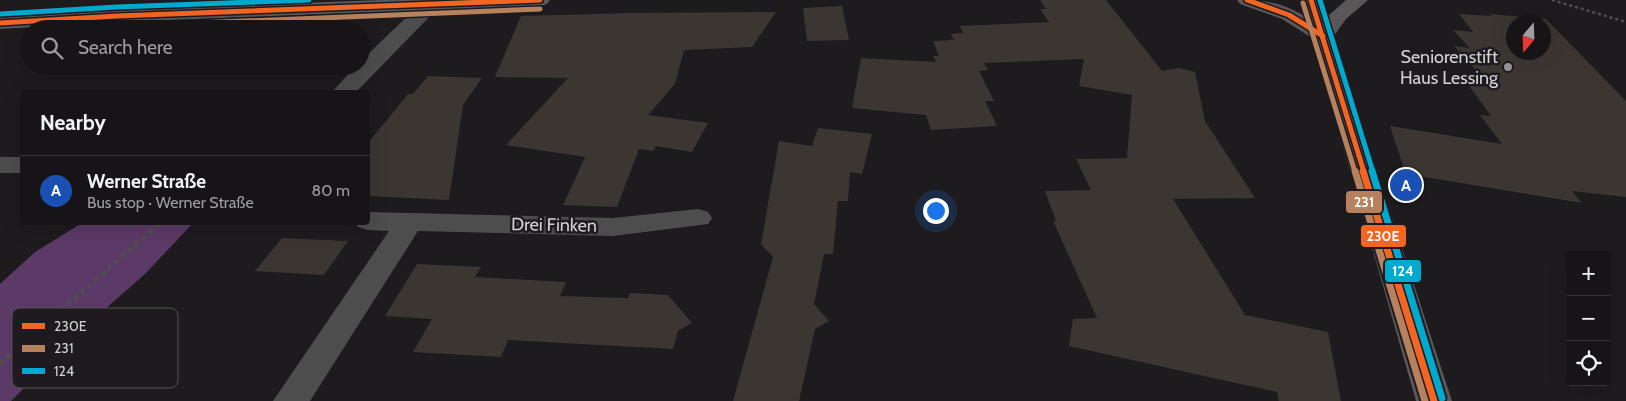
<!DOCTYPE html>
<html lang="en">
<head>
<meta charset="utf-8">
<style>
	:root { --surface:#161416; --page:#232123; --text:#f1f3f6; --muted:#9e9ea1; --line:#353335; --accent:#939194 }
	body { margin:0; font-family:Cabin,sans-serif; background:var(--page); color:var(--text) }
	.controls { position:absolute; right:15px; bottom:15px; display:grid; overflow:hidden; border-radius:5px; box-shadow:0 5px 20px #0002 }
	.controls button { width:45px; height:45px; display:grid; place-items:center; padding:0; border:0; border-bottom:1px solid var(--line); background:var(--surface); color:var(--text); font:25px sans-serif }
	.compass { position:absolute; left:1506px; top:15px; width:45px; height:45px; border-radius:50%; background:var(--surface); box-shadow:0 5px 20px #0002; rotate:199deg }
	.you { position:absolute; left:935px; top:210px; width:18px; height:18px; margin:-12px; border:4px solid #fff; border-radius:50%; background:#1a73e8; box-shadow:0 0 0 8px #1a73e833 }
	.badge { display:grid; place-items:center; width:32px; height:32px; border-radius:50%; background:var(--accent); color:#fff; font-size:16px; font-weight:700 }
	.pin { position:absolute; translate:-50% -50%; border:2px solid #fff; box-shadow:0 1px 5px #0006 }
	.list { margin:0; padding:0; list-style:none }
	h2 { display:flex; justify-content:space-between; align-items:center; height:65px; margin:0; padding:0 20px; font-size:21px }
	h2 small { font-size:16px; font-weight:400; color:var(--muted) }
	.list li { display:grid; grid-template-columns:32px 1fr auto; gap:15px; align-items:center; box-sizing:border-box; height:70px; padding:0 20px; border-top:1px solid var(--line) }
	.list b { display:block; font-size:19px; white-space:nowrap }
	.list p { margin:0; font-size:16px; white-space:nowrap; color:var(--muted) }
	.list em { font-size:16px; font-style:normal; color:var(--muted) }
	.icon { flex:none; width:28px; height:28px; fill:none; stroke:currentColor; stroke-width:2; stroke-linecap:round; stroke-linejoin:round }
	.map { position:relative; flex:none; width:1626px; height:401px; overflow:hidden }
	.search { position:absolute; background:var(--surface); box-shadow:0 5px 20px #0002; left:20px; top:20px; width:350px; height:55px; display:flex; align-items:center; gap:12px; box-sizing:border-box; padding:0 18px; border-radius:28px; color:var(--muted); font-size:19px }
	.panel { position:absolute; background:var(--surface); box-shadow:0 5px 20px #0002; left:20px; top:90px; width:350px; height:135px; border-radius:5px }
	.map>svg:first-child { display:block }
	.forest { fill:#5c3a67 }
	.building { fill:#3b3632; fill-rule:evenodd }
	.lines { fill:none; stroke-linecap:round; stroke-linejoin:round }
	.path-far1 { stroke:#504f4f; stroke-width:2.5; stroke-dasharray:3 3; stroke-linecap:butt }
	.path { stroke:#504f4f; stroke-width:4; stroke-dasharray:4.5 4.5; stroke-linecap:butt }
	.street { fill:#4e4d4e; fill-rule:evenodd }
	.secondary { fill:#5a5959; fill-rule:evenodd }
	.primary { fill:#595757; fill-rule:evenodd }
	.bus-1-far1-casing { stroke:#1e1a1f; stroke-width:8 }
	.bus-1-casing { stroke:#1e1a1f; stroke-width:11 }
	.bus-2-far1-casing { stroke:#1e1a1f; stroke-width:8 }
	.bus-2-casing { stroke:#1e1a1f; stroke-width:11 }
	.bus-3-far1-casing { stroke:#1e1a1f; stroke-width:8 }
	.bus-3-casing { stroke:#1e1a1f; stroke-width:11 }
	.bus-1-far1 { stroke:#f26522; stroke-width:5 }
	.bus-1 { stroke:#f26522; stroke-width:7 }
	.bus-2-far1 { stroke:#b6815c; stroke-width:5 }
	.bus-2 { stroke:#b6815c; stroke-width:7 }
	.bus-3-far1 { stroke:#00a9ce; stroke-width:5 }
	.bus-3 { stroke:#00a9ce; stroke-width:7 }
	.poi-dot { fill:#939194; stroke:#1e1a1f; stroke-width:2 }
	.labels { text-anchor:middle; stroke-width:5; stroke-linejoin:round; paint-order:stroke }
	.poi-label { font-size:18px; fill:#d3d1d4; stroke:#1e1a1f; text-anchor:end }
	.street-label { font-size:18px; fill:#d3d1d4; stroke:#1e1a1f }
	.key { fill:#1e1a1f; stroke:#545155; stroke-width:1 }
	.key-label { font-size:14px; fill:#d3d1d4 }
	.line-badge { stroke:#1e1a1f; stroke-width:2 }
	.badge-label { font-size:14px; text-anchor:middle; font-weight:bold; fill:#fff }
</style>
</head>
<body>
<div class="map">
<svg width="1626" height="401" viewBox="0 0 1626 401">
	<rect width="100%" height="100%" fill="#1d1b1e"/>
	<path class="forest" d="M82,223H193L145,274L97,316L11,401H0V284L35,252Z"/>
	<path class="building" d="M1040,0H1106L1162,71L1179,68L1195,72L1205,121L1255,198L1173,199L1245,315L1328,332L1341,401H1279L1277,392L1069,346L1073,319L1097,318L1053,221H1056L1045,191L1091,190L1076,159L1127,158L1132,95L1079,86L1084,59L984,63L988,70L979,71L994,101H985L997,126L931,130L926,115L852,108L861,58L936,62L933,56H939L933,41L954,40L951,34L963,33L960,26L1049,22L1040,9H1046Z
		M842,6L849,40L807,41L803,8Z
		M776,12L752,47L684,50L675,84L648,115L708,123L692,152L656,146L653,151L639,149L617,207L563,205L585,157L506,145L568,78L495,77L521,16L630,13Z
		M1459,14L1492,16L1490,14L1546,19L1626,101V197L1572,191L1582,203L1406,174L1390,126L1502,144L1480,115L1491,116L1462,76L1483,78L1454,46L1470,48L1453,30L1473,32ZM1514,22H1544V52H1514Z
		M428,76L482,78L463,105L449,200L368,196V143L408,94H413Z
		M818,128L872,134L862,174L850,172L848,201H838L833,254H824L814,304L829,321L815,329L799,401H733L773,257L761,244L779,141L812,146Z
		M282,238L348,241L324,275L255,271Z
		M417,264L481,267L475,277L566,282L560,296L628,298L630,293L668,295L692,323L678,331L673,349L508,340L501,357L413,352L432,319L385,316Z"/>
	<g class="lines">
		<path class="path-far1" d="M1552,0L1626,22"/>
		<path class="path" d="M0,364L161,222"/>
		<path class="street" d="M434,0L440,5L437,9L356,92H332L356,66H361V61L423,1Z
			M0,157H22V173H0Z
			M698,209L708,212L712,218L708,224L613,236L418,231L310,401H273L389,231L368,230L358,227L355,222H368V212L613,218Z"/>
		<path class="secondary" d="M381,0H550L547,4L540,6L117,22L0,29V17L117,10Z"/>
		<path class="primary" d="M1237,0C1265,0 1281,2 1306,17L1301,0H1321L1327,17L1346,0H1368L1346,19L1333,37L1452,401H1416L1312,38L1282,19L1240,4Z"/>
		<defs>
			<path id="bus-1-far1" d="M1247,0L1289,15L1323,36
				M1311,0L1364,172
				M0,23L117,16L540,0"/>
			<path id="bus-1" d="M1363,171L1434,401"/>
			<path id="bus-2-far1" d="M1303,3L1355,172
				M50,29L540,9"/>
			<path id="bus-2" d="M1355,171L1425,401"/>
			<path id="bus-3-far1" d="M1320,0L1373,172
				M0,14L117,7L309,0"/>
			<path id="bus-3" d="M1372,171L1442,398"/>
		</defs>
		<use href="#bus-1-far1" class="bus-1-far1-casing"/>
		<use href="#bus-1" class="bus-1-casing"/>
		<use href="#bus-2-far1" class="bus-2-far1-casing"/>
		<use href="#bus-2" class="bus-2-casing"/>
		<use href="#bus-3-far1" class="bus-3-far1-casing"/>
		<use href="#bus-3" class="bus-3-casing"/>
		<use href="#bus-1-far1" class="bus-1-far1"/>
		<use href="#bus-1" class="bus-1"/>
		<use href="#bus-2-far1" class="bus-2-far1"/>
		<use href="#bus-2" class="bus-2"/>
		<use href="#bus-3-far1" class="bus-3-far1"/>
		<use href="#bus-3" class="bus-3"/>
	</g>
	<circle class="poi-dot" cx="1508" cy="67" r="5"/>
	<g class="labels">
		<g class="poi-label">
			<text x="1498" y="63">Seniorenstift<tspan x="1498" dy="21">Haus Lessing</tspan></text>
		</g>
		<g class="street-label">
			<text transform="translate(554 225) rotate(1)" y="6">Drei Finken</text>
		</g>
	</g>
	<rect x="12" y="308" width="166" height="80" rx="8" class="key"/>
	<rect x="22" y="323" width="23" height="6" fill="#f26522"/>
	<rect x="22" y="345" width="23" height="7" fill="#b6815c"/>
	<rect x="22" y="368" width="23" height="6" fill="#00a9ce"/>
	<g class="key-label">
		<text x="54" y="331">230E</text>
		<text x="54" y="353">231</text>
		<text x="54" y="376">124</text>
	</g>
	<g class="line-badge">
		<rect x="1345" y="190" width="38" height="24" rx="5" fill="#b6815c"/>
		<rect x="1360" y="224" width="47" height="24" rx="5" fill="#f26522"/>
		<rect x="1384" y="259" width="38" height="24" rx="5" fill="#00a9ce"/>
	</g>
	<g class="badge-label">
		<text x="1364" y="207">231</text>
		<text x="1383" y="241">230E</text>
		<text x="1403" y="276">124</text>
	</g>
</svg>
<div class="controls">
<button>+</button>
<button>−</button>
<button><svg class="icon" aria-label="locate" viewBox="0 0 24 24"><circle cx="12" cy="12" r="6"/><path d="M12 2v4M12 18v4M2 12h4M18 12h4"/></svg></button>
</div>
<svg class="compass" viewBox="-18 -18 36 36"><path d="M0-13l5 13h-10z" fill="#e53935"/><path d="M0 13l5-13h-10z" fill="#9e9ea1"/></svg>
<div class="you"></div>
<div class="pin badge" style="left:1406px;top:185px;background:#1a4fb4">A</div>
<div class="search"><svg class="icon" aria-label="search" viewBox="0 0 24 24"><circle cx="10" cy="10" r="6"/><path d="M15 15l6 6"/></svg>Search here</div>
<section class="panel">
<h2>Nearby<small></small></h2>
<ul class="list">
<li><span class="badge" style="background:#1a4fb4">A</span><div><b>Werner Straße</b><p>Bus stop · Werner Straße</p></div><em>80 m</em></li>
</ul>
</section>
</div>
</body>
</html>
